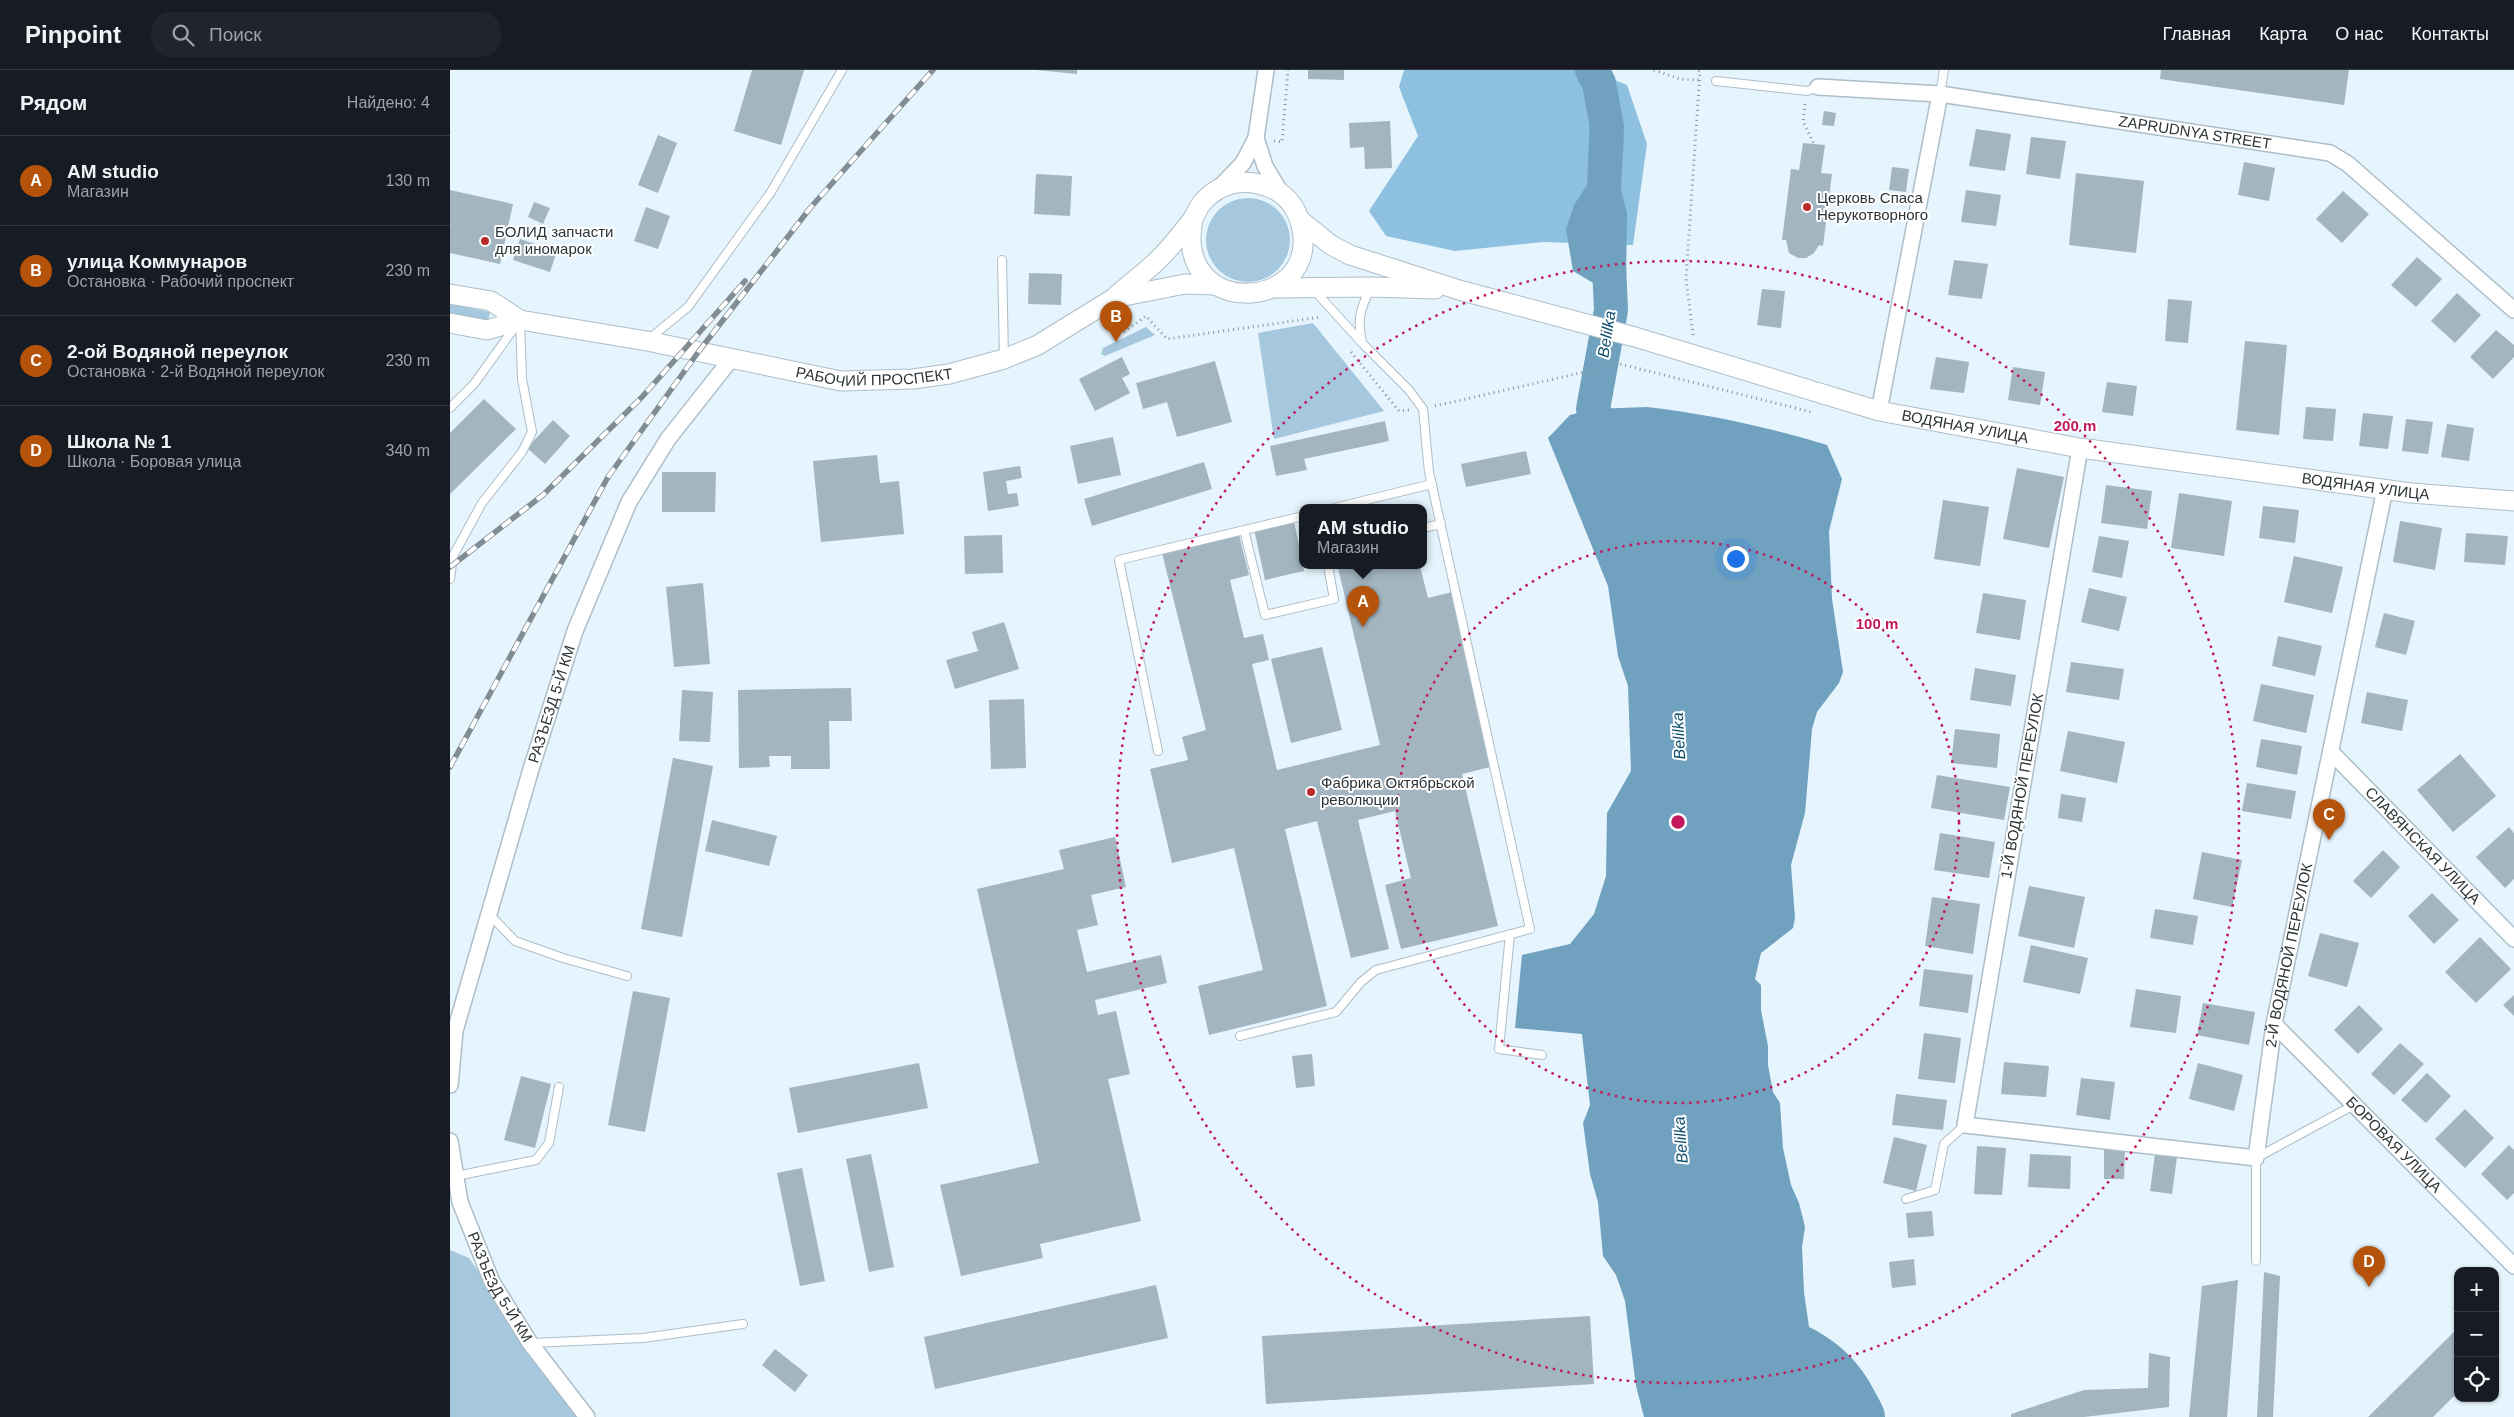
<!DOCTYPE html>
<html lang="ru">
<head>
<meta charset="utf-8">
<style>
	:root { --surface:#171b24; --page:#20242c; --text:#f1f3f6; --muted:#9ea1a6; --line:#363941; --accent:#b45309 }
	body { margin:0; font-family:Helvetica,sans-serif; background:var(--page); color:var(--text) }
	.controls { position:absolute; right:15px; bottom:15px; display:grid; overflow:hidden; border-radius:10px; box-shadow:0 1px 4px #0004 }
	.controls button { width:45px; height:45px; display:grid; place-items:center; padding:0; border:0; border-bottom:1px solid var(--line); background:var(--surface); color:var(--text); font:25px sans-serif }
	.you { position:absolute; left:1285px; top:488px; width:18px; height:18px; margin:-12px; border:4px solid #fff; border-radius:50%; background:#1a73e8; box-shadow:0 0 0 8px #1a73e833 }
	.badge { display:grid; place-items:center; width:32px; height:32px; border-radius:50%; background:var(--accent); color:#fff; font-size:16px; font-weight:700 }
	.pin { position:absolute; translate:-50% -41px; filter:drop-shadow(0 1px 2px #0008) }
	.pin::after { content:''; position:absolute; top:26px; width:18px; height:15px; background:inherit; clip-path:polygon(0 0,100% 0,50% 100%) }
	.popup { position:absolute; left:849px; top:434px; width:128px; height:65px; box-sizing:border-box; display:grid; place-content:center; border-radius:10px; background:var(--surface); filter:drop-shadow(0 1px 4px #0005); font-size:16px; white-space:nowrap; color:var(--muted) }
	.popup b { font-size:19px; color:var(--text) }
	.popup::after { content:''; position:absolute; left:50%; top:100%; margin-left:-10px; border:10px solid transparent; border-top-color:var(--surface) }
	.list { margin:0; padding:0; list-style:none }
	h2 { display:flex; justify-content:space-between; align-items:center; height:65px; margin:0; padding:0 20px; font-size:21px }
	h2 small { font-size:16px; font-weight:400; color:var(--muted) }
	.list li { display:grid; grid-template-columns:32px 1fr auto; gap:15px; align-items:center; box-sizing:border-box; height:90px; padding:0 20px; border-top:1px solid var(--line) }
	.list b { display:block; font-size:19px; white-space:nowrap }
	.list p { margin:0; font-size:16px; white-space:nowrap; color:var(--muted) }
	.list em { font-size:16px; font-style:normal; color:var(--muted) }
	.icon { flex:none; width:28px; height:28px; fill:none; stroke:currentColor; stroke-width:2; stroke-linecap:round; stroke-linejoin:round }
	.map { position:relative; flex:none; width:2064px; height:1347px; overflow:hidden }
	header { display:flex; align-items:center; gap:30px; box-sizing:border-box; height:70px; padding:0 25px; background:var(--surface); border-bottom:1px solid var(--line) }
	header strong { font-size:24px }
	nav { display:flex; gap:28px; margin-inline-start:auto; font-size:18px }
	.search { width:350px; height:45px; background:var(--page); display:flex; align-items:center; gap:12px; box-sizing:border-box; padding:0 18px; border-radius:20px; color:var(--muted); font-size:19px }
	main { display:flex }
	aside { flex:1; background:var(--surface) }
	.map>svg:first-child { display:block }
	.green { fill:#a5c8de }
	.forest { fill:#8ec0e0 }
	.water { fill:#70a2c0 }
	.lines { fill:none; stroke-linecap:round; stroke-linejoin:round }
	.river { stroke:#70a2c0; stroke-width:34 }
	.building { fill:#a3b5c0 }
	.service-casing { stroke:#adbec9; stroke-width:10 }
	.minor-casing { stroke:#adbec9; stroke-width:18 }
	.tertiary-casing { stroke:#adbec9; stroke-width:21 }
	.path { stroke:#889399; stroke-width:3; stroke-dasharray:1 4; stroke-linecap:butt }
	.service { stroke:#fff; stroke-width:8 }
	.minor { stroke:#fff; stroke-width:15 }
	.tertiary { stroke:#fff; stroke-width:19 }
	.rail-casing { stroke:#828d93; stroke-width:5.5 }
	.rail { stroke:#fff; stroke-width:4; stroke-dasharray:11; stroke-linecap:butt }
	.ring { fill:none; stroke:#c2185b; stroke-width:2.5; stroke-dasharray:2.5 5 }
	.poi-dot { fill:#ba2a2c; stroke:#fff; stroke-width:2 }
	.labels { text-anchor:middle; stroke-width:4; stroke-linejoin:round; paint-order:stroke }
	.street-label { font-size:15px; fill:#2d3438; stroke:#fff }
	.poi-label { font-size:15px; fill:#2d3438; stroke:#fff; text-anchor:start }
	.water-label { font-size:16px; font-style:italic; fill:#0e4e6d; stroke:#fff }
	.centre { fill:#c2185b; stroke:#fff; stroke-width:2.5 }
	.ring-label { font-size:15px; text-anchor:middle; font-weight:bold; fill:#c2185b; stroke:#fff; stroke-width:4; stroke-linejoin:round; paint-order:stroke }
</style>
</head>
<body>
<header>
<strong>Pinpoint</strong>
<div class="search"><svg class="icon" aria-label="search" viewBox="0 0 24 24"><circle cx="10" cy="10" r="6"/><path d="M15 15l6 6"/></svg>Поиск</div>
<nav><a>Главная</a><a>Карта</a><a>О нас</a><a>Контакты</a></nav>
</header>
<main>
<aside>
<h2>Рядом<small>Найдено: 4</small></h2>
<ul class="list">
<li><span class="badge">A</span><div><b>AM studio</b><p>Магазин</p></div><em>130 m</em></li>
<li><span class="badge">B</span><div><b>улица Коммунаров</b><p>Остановка · Рабочий проспект</p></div><em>230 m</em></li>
<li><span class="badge">C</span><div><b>2-ой Водяной переулок</b><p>Остановка · 2-й Водяной переулок</p></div><em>230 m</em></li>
<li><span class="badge">D</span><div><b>Школа № 1</b><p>Школа · Боровая улица</p></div><em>340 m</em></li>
</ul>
</aside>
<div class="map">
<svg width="2064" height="1347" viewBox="0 0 2064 1347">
	<rect width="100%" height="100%" fill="#e5f4fd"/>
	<path class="green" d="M756 170a42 42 0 1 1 84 0a42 42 0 1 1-84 0Z
		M0,234L40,242L38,252L0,245Z
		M863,253L934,341L824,369L808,263Z
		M696,257L705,265L655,286L651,284L653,278Z
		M0,1180L19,1188L131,1347H0Z"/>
	<path class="forest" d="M954,0H1140L1177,15L1197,74L1183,175L1093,172L1005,181L936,166L919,141L968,66L949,17Z"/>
	<path class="water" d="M1149,13L1168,47L1174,63L1171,120L1177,143L1176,212L1168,239L1161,240L1150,217L1123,201L1116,159L1124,135L1137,115L1140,48Z
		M1197,337C1258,344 1318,357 1377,375L1392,409L1379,461L1382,529L1393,602L1389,613L1367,642L1362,659L1355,743L1341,795L1345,848L1343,858L1311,883L1305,909L1311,915V940L1318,976V995L1323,1022L1330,1033L1333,1078L1341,1115L1349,1133L1355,1157L1352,1177L1354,1222L1359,1257C1389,1272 1410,1292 1425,1322C1429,1330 1435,1338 1435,1347H1194L1186,1316L1175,1231L1166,1205L1153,1186L1148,1132L1140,1104L1133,1053L1140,1035L1132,964L1065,958L1072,885L1120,874L1144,844L1156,806L1157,743L1181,701L1178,616L1168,586L1158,516L1098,368L1120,345L1143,339Z"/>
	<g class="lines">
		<path class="river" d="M1142,0L1149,13L1157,57
			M1159,195L1161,240L1143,339L1162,381"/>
	</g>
	<path class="building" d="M302,0H354L331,75L284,61Z
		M586,0H627V4Z
		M858,0H894V10L858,9Z
		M1711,0H1899L1894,35L1710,9Z
		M1374,41L1386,43L1384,56L1372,55Z
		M940,51L942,98L915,99L914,77L900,78L899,53Z
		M1526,59L1561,64L1555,101L1519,96Z
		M208,65L227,73L208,123L188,115Z
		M1581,67L1616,71L1610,109L1576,104Z
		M1353,73L1375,75L1371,103L1382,104L1373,176L1369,175L1364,183L1356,188H1348L1339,183L1336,170H1332L1341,99L1349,100Z
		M1794,92L1825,98L1819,131L1788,125Z
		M1442,97L1459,99L1456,122L1439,120Z
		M1626,103L1694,111L1686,183L1619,175Z
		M586,104L622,106L620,146L584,144Z
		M0,120L63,134L50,194L0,183Z
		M1516,120L1551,125L1546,156L1511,152Z
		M1893,121L1919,144L1892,173L1866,149Z
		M84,132L100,138L93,154L78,147Z
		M196,137L220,146L208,179L184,171Z
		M70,169L107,181L100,202L63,190Z
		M1967,187L1992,209L1966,237L1941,215Z
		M1504,190L1538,194L1532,229L1498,225Z
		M579,203L612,204L611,235L578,234Z
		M1312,219L1335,221L1331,258L1307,255Z
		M2007,223L2031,245L2005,273L1981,251Z
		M1718,229L1742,231L1738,273L1715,271Z
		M2046,260L2064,275V287L2043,309L2020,287Z
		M1795,271L1837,275L1829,365L1786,360Z
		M672,287L680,304L672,308L680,323L645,341L629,309Z
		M1486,287L1519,292L1514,323L1480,319Z
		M765,291L782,352L727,367L717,332L693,339L686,313Z
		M1563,297L1595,302L1590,335L1558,330Z
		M1657,312L1687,316L1683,346L1652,342Z
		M34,329L66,359L0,424V363Z
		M1856,337L1886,339L1883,371L1853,369Z
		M1913,343L1943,346L1938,379L1909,376Z
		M1956,349L1983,352L1978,384L1952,381Z
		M103,350L120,366L95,394L77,378Z
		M935,351L939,371L854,389L857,400L826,406L820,376Z
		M1997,354L2024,358L2019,391L1991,387Z
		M663,367L671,405L628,414L620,376Z
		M1076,381L1081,404L1016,417L1011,394Z
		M427,385L430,413L449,411L454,464L371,472L363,391Z
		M754,392L762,419L642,456L634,429Z
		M570,396L572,408L556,411L558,424L567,423L569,436L538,441L533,402Z
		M1567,398L1614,407L1599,478L1553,469Z
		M212,402H266L265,442H212Z
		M1656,415L1702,421L1697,459L1651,453Z
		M1729,423L1782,431L1774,486L1721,478Z
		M1493,430L1539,437L1530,496L1484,489Z
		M1813,436L1849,440L1845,473L1809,468Z
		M844,451L854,501L815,510L804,459Z
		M1950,451L1992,458L1985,500L1943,492Z
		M2016,463L2058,466L2055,495L2014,492Z
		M552,465L553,503L515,504L514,466Z
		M789,465L799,505L780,510L794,568L813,564L819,590L802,594L827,700L930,675L888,498L898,496H970L978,528L1002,522L1044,696L1012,704L1048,856L951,879L935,815L961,808L945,741L908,750L939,879L901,888L867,751L835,759L877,936L759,965L748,916L813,900L784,778L722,793L700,699L738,690L732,667L756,660L712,483Z
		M1649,466L1679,471L1672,508L1642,502Z
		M1844,486L1893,497L1882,543L1834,532Z
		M253,513L260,594L224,597L216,517Z
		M1639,518L1677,527L1669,561L1631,552Z
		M1533,523L1576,530L1570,570L1526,563Z
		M1934,543L1965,551L1956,585L1925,577Z
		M554,552L569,599L505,619L496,590L528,581L522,562Z
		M1828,566L1872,576L1865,606L1822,596Z
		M872,577L892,660L841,673L821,589Z
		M1621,592L1674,599L1669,630L1616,622Z
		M1525,598L1566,605L1561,636L1520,630Z
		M1811,614L1864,625L1856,663L1803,651Z
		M401,618L402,651H379L380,699H341V686H319L320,697L289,698L288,620Z
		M232,620L263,622L260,672L229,671Z
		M1917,622L1958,630L1952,661L1911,653Z
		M574,629L576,698L541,699L539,630Z
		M1505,659L1550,664L1547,698L1501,693Z
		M1618,661L1675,672L1667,713L1610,701Z
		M1811,669L1852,676L1847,705L1806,697Z
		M2010,684L2046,726L2003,762L1967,720Z
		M223,688L263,696L232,867L191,859Z
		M1487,705L1560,717L1554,750L1481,738Z
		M1797,713L1846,721L1841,749L1792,741Z
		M1611,724L1636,728L1632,752L1608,748Z
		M262,750L327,766L319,796L255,781Z
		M2059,757L2064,763V809L2055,818L2026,787Z
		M1490,763L1545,772L1539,808L1484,800Z
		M665,767L676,817L641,825L648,855L627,860L637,902L711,885L717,913L645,930L648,945L666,941L680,1004L658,1009L691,1151L590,1174L593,1188L511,1206L490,1115L589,1093L527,819L614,799L609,780Z
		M1933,780L1950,797L1921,828L1903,811Z
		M1752,782L1792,790L1782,837L1743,829Z
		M1579,816L1635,827L1624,878L1568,866Z
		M1982,823L2009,850L1984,874L1958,846Z
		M1482,827L1530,834L1523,884L1475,876Z
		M1705,839L1748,846L1743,875L1700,868Z
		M1870,863L1909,873L1897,917L1858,906Z
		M2030,867L2061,899L2026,933L1995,902Z
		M1581,875L1638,888L1630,924L1573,912Z
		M1474,899L1523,905L1518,943L1469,936Z
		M1686,919L1731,926L1726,963L1680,957Z
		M183,921L220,928L195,1062L158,1055Z
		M2064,925V946L2053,935Z
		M1753,933L1805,942L1799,975L1747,965Z
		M1909,935L1933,959L1908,984L1884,960Z
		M1474,963L1511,968L1505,1013L1468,1009Z
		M1950,973L1974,994L1944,1025L1921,1004Z
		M862,984L865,1016L846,1018L842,986Z
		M1554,992L1599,996L1596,1027L1551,1024Z
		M469,993L478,1038L348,1063L339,1018Z
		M1748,993L1793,1005L1784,1041L1739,1029Z
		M1977,1003L2001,1026L1976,1053L1951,1030Z
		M71,1006L101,1014L85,1078L54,1070Z
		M1631,1008L1665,1012L1660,1050L1626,1045Z
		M1446,1024L1497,1030L1493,1060L1442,1055Z
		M2015,1039L2044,1068L2015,1098L1985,1069Z
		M1444,1067L1477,1075L1466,1121L1433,1113Z
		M2059,1075L2064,1080V1123L2057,1130L2031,1104Z
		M1527,1076L1556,1078L1552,1125L1524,1124Z
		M1654,1079H1675L1674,1109H1654Z
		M421,1084L444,1197L419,1202L396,1089Z
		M1580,1084L1621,1086L1620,1119L1578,1117Z
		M1705,1084L1727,1087L1722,1124L1700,1121Z
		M352,1098L375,1211L350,1216L327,1103Z
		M1482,1141L1484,1166L1458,1168L1456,1143Z
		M1464,1189L1466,1215L1442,1218L1439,1192Z
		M1814,1202L1830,1206L1823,1347H1807Z
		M1788,1210L1777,1347H1739L1752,1216Z
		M706,1215L718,1268L485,1319L474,1267Z
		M1140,1246L1144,1314L816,1334L812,1266Z
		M2008,1258V1322L1983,1347H1918Z
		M325,1279L358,1305L345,1322L312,1295Z
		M1699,1283L1720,1287L1719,1337L1634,1347H1561V1344L1634,1320L1698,1318Z"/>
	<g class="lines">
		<defs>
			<path id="service" d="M1266,11L1357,21L1368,17
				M1490,24L1494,0
				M552,190L554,288
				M199,269L238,237L321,122L392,0
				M912,272C907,251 910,239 920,219
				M0,338L24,314L67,254
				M884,438L982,414
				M973,458L991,454
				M794,460L815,545L884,529L878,496
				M0,509L3,486L32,433L72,382L82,362L72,309L70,250
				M708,681L669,490L853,446
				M41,846L65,871L113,888L177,906
				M1060,864L1049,979L1092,985
				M790,966L886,942L911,912L926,900L1080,859L979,402L973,339L959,320L913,274L864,220
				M6,1106L86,1090L99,1073L109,1017
				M1456,1129L1485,1120L1494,1074L1515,1055
				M1806,1191V1088L1904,1035
				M81,1273L193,1268L293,1254"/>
			<g id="minor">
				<path id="s1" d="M1368,17L1490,24L1880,83L1898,94L2064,240"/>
				<path d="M806,68L815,96L831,123"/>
				<path d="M768,119L793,93L806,68L816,0"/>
				<path d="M1429,341L1490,24"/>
				<path id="s2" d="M1630,378L1515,1055L1806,1088L1824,954L1935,419"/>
				<path id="s3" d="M1881,682L2064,869"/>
				<path id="s4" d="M1824,954L2064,1196"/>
				<path id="s5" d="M0,1015L5,961L81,699L125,561L179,432L218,369L282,288"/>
				<path id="s6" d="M0,1071L10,1132L42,1212L80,1273L137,1347"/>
			</g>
			<g id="tertiary">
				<path id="s7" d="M851,151L881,175L900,185L1009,220L1185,267L1429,341L1630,378L1961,423L2064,431"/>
				<path d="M824,218L921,217L985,219"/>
				<path id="s8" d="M0,224L41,231L70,250L197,271L391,311L463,309L499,304L554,289L588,275L664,228L735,214L765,215"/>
				<path d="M667,225C681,213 697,201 710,188C721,177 732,163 742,150C746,145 747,139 751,134C770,111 797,107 823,119C839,126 849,142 852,160C867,242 723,250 743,149"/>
				<path d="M0,253L37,260L70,250"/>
			</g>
		</defs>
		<use href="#service" class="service-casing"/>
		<use href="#minor" class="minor-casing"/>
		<use href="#tertiary" class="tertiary-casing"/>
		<path class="path" d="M1204,0L1230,9L1250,10
			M1355,34L1353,51L1364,74
			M824,71L832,72L838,0
			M674,262L696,246L717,269L871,247
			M1243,265L1236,209L1250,2L1248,0
			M901,282L949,341L959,340
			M985,336L1170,294L1361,342"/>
		<use href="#service" class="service"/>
		<use href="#minor" class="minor"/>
		<use href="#tertiary" class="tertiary"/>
		<defs>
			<path id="rail" d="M0,497L93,425L192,327L295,211
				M0,697L158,407L249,281L361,137L483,0"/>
		</defs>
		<use href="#rail" class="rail-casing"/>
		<use href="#rail" class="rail"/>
	</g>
	<g class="ring">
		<circle cx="1228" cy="752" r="281"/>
		<circle cx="1228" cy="752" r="561"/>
	</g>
	<g class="poi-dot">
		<circle cx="1357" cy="137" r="5"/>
		<circle cx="35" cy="171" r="5"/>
		<circle cx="861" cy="722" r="5"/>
	</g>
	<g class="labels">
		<g class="street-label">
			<text dy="5" stroke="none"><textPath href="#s1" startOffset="380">ZAPRUDNYA STREET</textPath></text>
			<text dy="5" stroke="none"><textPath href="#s8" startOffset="436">РАБОЧИЙ ПРОСПЕКТ</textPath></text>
			<text dy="5" stroke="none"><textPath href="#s7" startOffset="699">ВОДЯНАЯ УЛИЦА</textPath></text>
			<text dy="5" stroke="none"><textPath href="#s7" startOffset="1104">ВОДЯНАЯ УЛИЦА</textPath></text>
			<text dy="5" stroke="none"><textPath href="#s5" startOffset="395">РАЗЪЕЗД 5-Й КМ</textPath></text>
			<text transform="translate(1572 716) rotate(-80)" y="5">1-Й ВОДЯНОЙ ПЕРЕУЛОК</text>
			<text dy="5" stroke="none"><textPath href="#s3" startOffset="131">СЛАВЯНСКАЯ УЛИЦА</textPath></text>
			<text dy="5" stroke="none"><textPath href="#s2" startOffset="1185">2-Й ВОДЯНОЙ ПЕРЕУЛОК</textPath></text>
			<text dy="5" stroke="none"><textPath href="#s4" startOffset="170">БОРОВАЯ УЛИЦА</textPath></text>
			<text dy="5" stroke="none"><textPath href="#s6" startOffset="156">РАЗЪЕЗД 5-Й КМ</textPath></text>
		</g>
		<g class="poi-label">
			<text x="1367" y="133">Церковь Спаса<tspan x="1367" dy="17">Нерукотворного</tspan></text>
			<text x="45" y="167">БОЛИД запчасти<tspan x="45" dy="17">для иномарок</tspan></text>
			<text x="871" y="718">Фабрика Октябрьской<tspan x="871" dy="17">революции</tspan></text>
		</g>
		<g class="water-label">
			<text transform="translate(1156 264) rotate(-81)" y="6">Belilka</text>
			<text transform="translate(1228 666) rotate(-93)" y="6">Belilka</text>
			<text transform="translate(1230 1070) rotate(-94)" y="6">Belilka</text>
		</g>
	</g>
	<circle cx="1228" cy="752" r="8" class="centre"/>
	<g class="ring-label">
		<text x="1625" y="361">200 m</text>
		<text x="1427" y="559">100 m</text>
	</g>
</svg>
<div class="controls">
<button>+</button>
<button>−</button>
<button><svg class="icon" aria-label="locate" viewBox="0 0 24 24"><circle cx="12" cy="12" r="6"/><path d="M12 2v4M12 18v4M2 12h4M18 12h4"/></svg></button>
</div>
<div class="you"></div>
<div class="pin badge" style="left:913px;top:557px">A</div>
<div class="popup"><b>AM studio</b>Магазин</div>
<div class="pin badge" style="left:666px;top:272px">B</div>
<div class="pin badge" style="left:1879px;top:770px">C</div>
<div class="pin badge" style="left:1919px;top:1217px">D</div>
</div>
</main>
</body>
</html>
